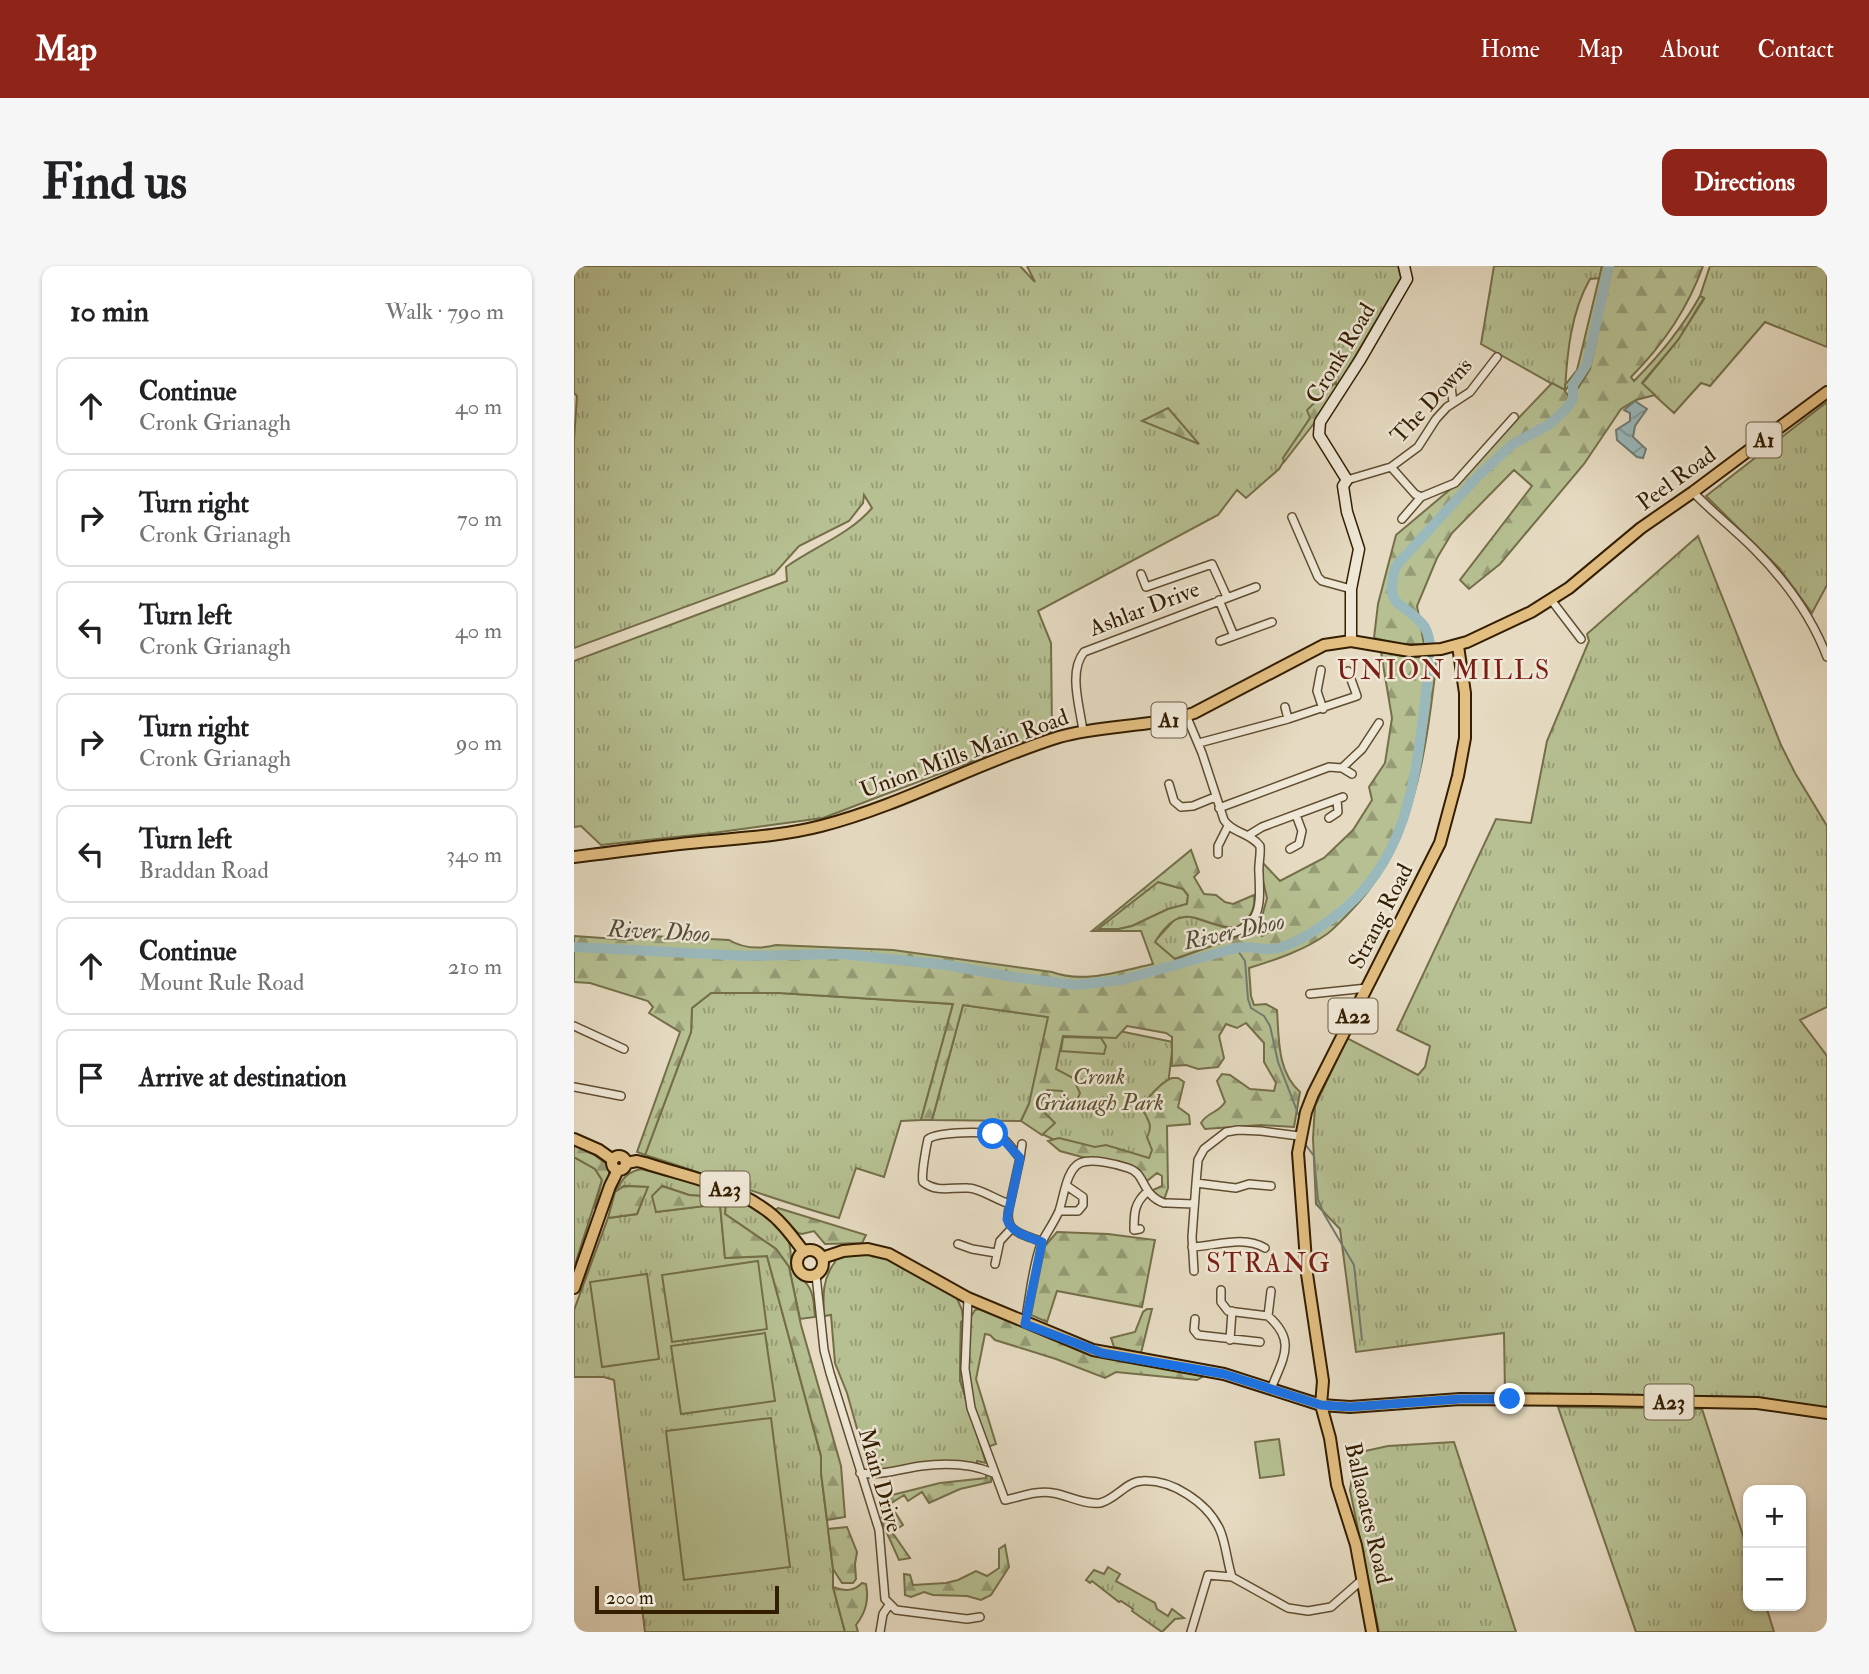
<!DOCTYPE html>
<html lang="en">
<head>
<meta charset="utf-8">
<style>
	:root { --surface:#fff; --page:#f6f6f6; --text:#202124; --muted:#757577; --line:#e0e0e0; --accent:#8f2418 }
	body { margin:0; font-family:"IM FELL Double Pica",serif; background:var(--page); color:var(--text) }
	.controls { position:absolute; right:21px; bottom:21px; display:grid; overflow:hidden; border-radius:14px; box-shadow:0 2px 5px #0004 }
	.controls button { width:63px; height:63px; display:grid; place-items:center; padding:0; border:0; border-bottom:2px solid var(--line); background:var(--surface); color:var(--text); font:35px sans-serif }
	.scale { position:absolute; left:21px; bottom:18px; width:184px; box-sizing:border-box; padding-left:7px; border:4px solid #331e00; border-top:0; font-size:19px; line-height:24px; white-space:nowrap; color:#331e00; -webkit-text-stroke:5px #efe8d7; paint-order:stroke }
	.stop { position:absolute; width:21px; height:21px; margin:-16px; border:5px solid #1a73e8; border-radius:50%; background:#fff }
	.stop.end { background:#1a73e8; border-color:#fff; box-shadow:0 2px 7px #0008 }
	.list { margin:0; padding:0; list-style:none }
	h2 { display:flex; justify-content:space-between; align-items:center; height:91px; margin:0; padding:0 28px; font-size:30px }
	h2 small { font-size:23px; font-weight:400; color:var(--muted) }
	.list li { display:grid; grid-template-columns:46px 1fr auto; gap:21px; align-items:center; box-sizing:border-box; height:98px; margin:0 14px 14px; padding:0 14px; border:2px solid var(--line); border-radius:14px }
	.list b { display:block; font-size:26px; white-space:nowrap }
	.list p { margin:0; font-size:23px; white-space:nowrap; color:var(--muted) }
	.list em { font-size:23px; font-style:normal; color:var(--muted) }
	.icon { flex:none; width:38px; height:38px; fill:none; stroke:currentColor; stroke-width:2; stroke-linecap:round; stroke-linejoin:round }
	.map { position:relative; flex:none; width:1253px; height:1366px; overflow:hidden; border-radius:14px }
	header { display:flex; align-items:center; gap:42px; box-sizing:border-box; height:98px; padding:0 35px; background:var(--accent); color:#fff }
	header strong { font-size:33px }
	nav { display:flex; gap:38px; margin-inline-start:auto; font-size:24px }
	.intro { display:flex; align-items:center; justify-content:space-between; box-sizing:border-box; height:168px; padding:0 42px }
	h1 { margin:0; font-size:49px }
	.button { padding:18px 32px; border-radius:14px; background:var(--accent); color:#fff; font-size:24px; font-weight:700 }
	main { display:flex; gap:42px; padding:0 42px }
	aside { flex:1; background:var(--surface); border-radius:14px; box-shadow:0 2px 5px #0004 }
	.map>svg:first-child { display:block }
	.grass { fill:url(#grass-tufts); stroke:#746f49; stroke-width:2; fill-rule:evenodd }
	.forest { fill:url(#forest-firs); stroke:#746f49; stroke-width:2; fill-rule:evenodd }
	.pitch { fill:#b6c092; stroke:#746f49; stroke-width:2 }
	.water { fill:url(#water-waves); stroke:#717b71; stroke-width:2 }
	.lines { fill:none; stroke-linecap:round; stroke-linejoin:round }
	.stream { stroke:#717b71; stroke-width:2 }
	.river { stroke:#9ab9bd; stroke-width:10 }
	.minor-casing { stroke:#604d30; stroke-width:10 }
	.secondary-casing { stroke:#331e00; stroke-width:13 }
	.primary-casing { stroke:#331e00; stroke-width:14 }
	.trunk-casing { stroke:#331e00; stroke-width:14 }
	.minor { stroke:#efe8d7; stroke-width:7 }
	.secondary { stroke:#efe8d7; stroke-width:10 }
	.primary { stroke:#e3be81; stroke-width:10 }
	.trunk { stroke:#e3be81; stroke-width:10 }
	.route { stroke:#1a73e8; stroke-width:9 }
	.labels { text-anchor:middle; stroke-width:5; stroke-linejoin:round; paint-order:stroke }
	.shield { fill:#efe8d7; stroke:#6b5b40; stroke-width:2 }
	.shield-label { font-size:21px; font-weight:bold; fill:#331e00 }
	.street-label { font-size:23px; fill:#331e00; stroke:#efe8d7 }
	.park-label { font-size:23px; font-style:italic; fill:#5a4f2c; stroke:#efe8d7 }
	.water-label { font-size:24px; font-style:italic; fill:#524c39; stroke:#efe8d7 }
	.quarter-label { font-size:26px; letter-spacing:2px; fill:#7a1f14; stroke:#efe8d7 }
</style>
</head>
<body>
<header>
<strong>Map</strong>
<nav><a>Home</a><a>Map</a><a>About</a><a>Contact</a></nav>
</header>
<div class="intro"><h1>Find us</h1><a class="button">Directions</a></div>
<main>
<aside>
<h2>10 min<small>Walk · 790 m</small></h2>
<ul class="list">
<li><svg class="icon" aria-label="ahead" viewBox="0 0 24 24"><path d="M12 20V5M6 11l6-6 6 6"/></svg><div><b>Continue</b><p>Cronk Grianagh</p></div><em>40 m</em></li>
<li><svg class="icon" aria-label="right" viewBox="0 0 24 24"><path d="M7 20v-9h11M14 6l5 5-5 5"/></svg><div><b>Turn right</b><p>Cronk Grianagh</p></div><em>70 m</em></li>
<li><svg class="icon" aria-label="left" viewBox="0 0 24 24"><path d="M17 20v-9H6M10 6l-5 5 5 5"/></svg><div><b>Turn left</b><p>Cronk Grianagh</p></div><em>40 m</em></li>
<li><svg class="icon" aria-label="right" viewBox="0 0 24 24"><path d="M7 20v-9h11M14 6l5 5-5 5"/></svg><div><b>Turn right</b><p>Cronk Grianagh</p></div><em>90 m</em></li>
<li><svg class="icon" aria-label="left" viewBox="0 0 24 24"><path d="M17 20v-9H6M10 6l-5 5 5 5"/></svg><div><b>Turn left</b><p>Braddan Road</p></div><em>340 m</em></li>
<li><svg class="icon" aria-label="ahead" viewBox="0 0 24 24"><path d="M12 20V5M6 11l6-6 6 6"/></svg><div><b>Continue</b><p>Mount Rule Road</p></div><em>210 m</em></li>
<li><svg class="icon" aria-label="arrive" viewBox="0 0 24 24"><path d="M6 21V4h12l-3 4 3 4H6"/></svg><div><b>Arrive at destination</b></div></li>
</ul>
</aside>
<div class="map">
<svg width="1253" height="1366" viewBox="0 0 1253 1366">
	<defs>
		<pattern id="grass-tufts" width="24" height="20" patternUnits="userSpaceOnUse" patternTransform="scale(1.75)"><rect width="24" height="20" fill="#b6c092"/><path d="M3 7l-1-3M5 7V3M7 7l1-3M15 17l-1-3M17 17v-4M19 17l1-3" fill="none" stroke="#959b75"/></pattern>
		<pattern id="forest-firs" width="22" height="20" patternUnits="userSpaceOnUse" patternTransform="scale(1.75)"><rect width="22" height="20" fill="#b6c092"/><path d="M5 1l3.5 6h-7zM16 11l3.5 6h-7z" fill="#959b75"/></pattern>
		<pattern id="water-waves" width="16" height="10" patternUnits="userSpaceOnUse" patternTransform="scale(1.75)"><rect width="16" height="10" fill="#9ab9bd"/><path d="M0 5q4-4 8 0t8 0" fill="none" stroke="#7e9697"/></pattern>
	</defs>
	<rect width="100%" height="100%" fill="#e6dbc2"/>
	<filter id="stains"><feTurbulence type="fractalNoise" baseFrequency=".00286" numOctaves="4"/><feColorMatrix values="0 0 0 0 .2 0 0 0 0 .09 0 0 0 0 .02 0 0 0 .5 -.17"/></filter>
	<radialGradient id="worn" r=".72"><stop offset=".6" stop-color="#630" stop-opacity="0"/><stop offset="1" stop-color="#630" stop-opacity=".3"/></radialGradient>
	<path class="grass" d="M0,0H446L461,16L453,0H824L827,12L763,121L762,117L736,152L705,203L672,232L663,224L644,249L464,345L477,377L478,465L249,552L139,567L27,579L7,560L0,561V395L213,315L212,301C240,281 276,268 298,242L290,229L289,237L275,255L225,280L200,308L0,382V174L3,130L0,127ZM591,145L623,176L570,155Z
		M920,0H1028L1026,12L1016,13C997,46 993,87 991,125L907,78Z
		M1136,0H1253V81L1191,56L1136,120L1127,117L1100,147L1068,118L1104,74L1130,33L1126,30Z
		M1253,136V319L1238,347L1205,302L1132,230Z
		M1124,270L1207,479L1221,507L1253,560V741L1226,754L1253,790V1143L1180,1131L931,1127L930,1067L782,1086L766,963L742,938L739,872L741,840L773,772L844,809L851,801L856,780L823,764L922,553L957,557L973,475L1015,375L1013,368Z
		M584,616L609,623L614,630L613,638L594,643L558,660L545,663H523Z
		M615,650L652,662L656,674L600,693L580,676L601,653Z
		M137,727H205L379,738L347,854L327,855L310,911L282,902L265,952C199,934 136,909 71,889L117,766L118,742Z
		M389,739L475,751L455,838L447,855L358,854Z
		M477,751L599,776L585,897L491,879L468,868L457,838Z
		M0,891L21,903L28,914L0,1002Z
		M68,903C111,916 188,931 213,972C219,982 215,994 219,1004C222,1010 225,1011 230,1015C240,1024 240,1038 241,1051L226,1053L215,1001L202,983L151,948L152,932L115,929L89,920L82,946L146,938L151,992L193,990L247,1190V1207L259,1303V1321L271,1366H71L40,1114L30,1111H0V1044L34,952L63,948L73,921L50,920L41,926C48,914 53,905 68,903Z
		M281,986L315,991L382,1030L388,1044L389,1054L387,1056L386,1114L412,1197L403,1195V1198L373,1195L303,1207L295,1205L273,1127L261,1097L257,1049L250,1050C249,1030 248,1013 261,996L260,994Z
		M984,1141L1128,1143L1174,1285V1340H1192L1200,1366H1062Z
		M880,1176L942,1366H805L776,1224L782,1187L814,1180Z
		M534,1301L546,1308L542,1315L581,1337L583,1343L594,1350L598,1343L610,1352L601,1353L588,1366L558,1345L559,1343L547,1335L545,1336L518,1315L516,1317L512,1314L520,1304L530,1308Z"/>
	<path class="forest" d="M1028,0H1032L1009,100L991,125L994,129L1004,122L1016,103L1038,0H1129C1114,42 1088,80 1057,111L1060,115C1086,89 1108,62 1126,30L1130,32L1104,74L1068,117L1081,129L1062,134L1047,143L1010,198L926,298L895,323L886,314L958,220L940,204L878,267L863,292L843,340L850,378H826L800,372L804,338L822,269L879,221L978,117L991,124V119L1003,104Z
		M762,116L763,121L748,147L710,196L709,192L736,152L733,144Z
		M594,142L625,178L568,155Z
		M807,386L835,391L863,392C852,483 842,582 773,649C767,655 760,663 753,668C731,684 701,694 675,702L677,730L680,739L692,738L703,744C705,773 703,805 726,826L720,861L687,859L631,863L627,857C633,846 645,847 651,836L643,815L648,808L656,809L676,823L700,825L702,817L690,796V777L672,757L663,762L652,758L645,770L650,792L644,801L624,803L612,799L598,800V771L592,767L553,760L542,772L489,770L482,803L499,812L506,827L502,837L494,835L488,825L473,824L465,841L481,857L468,869L447,855L455,838L474,751L389,739L358,854H347L379,738L205,727H137L118,742L117,766L71,889L63,886L106,766L75,747L79,741L74,735L16,717L0,716V670L57,674L76,670L155,674C170,683 186,683 202,679L319,684L478,706C510,718 546,705 579,698L567,665H518L617,584L625,606L620,611L630,628L642,629L651,636L659,638L680,629C682,645 675,652 663,662C626,662 610,629 581,676L601,693L666,670L679,663L688,670L708,658L698,655L686,658L693,632L687,606L689,597L706,615L750,592L779,564L798,534L795,521L811,497L818,452ZM584,616L609,623L614,629L613,638L594,643L558,660L545,663H524Z
		M598,812H604L610,816L604,841L615,849L616,858L593,860L594,922L590,934L583,932L579,924L588,920V910L583,907L573,915L567,907L486,885L474,875L485,872L521,881L532,879L575,892L578,884L573,871C580,859 573,853 568,842C573,832 587,816 598,812Z
		M0,879L19,888L35,900C36,913 32,934 21,941L28,914L21,903L0,891Z
		M50,920L74,921L63,948L34,952L41,926Z
		M88,920L115,929L152,932L151,948L202,983L215,1001L227,1059L267,1200L271,1251L253,1254L247,1207V1190L193,990L151,992L146,938L82,946L78,930Z
		M204,942L292,969L288,977L251,978L240,965L228,968L224,967L201,944Z
		M483,966L534,968L581,974L568,1041L483,1025L473,1056L457,1049L471,980Z
		M405,1043L520,1089L630,1110L623,1114L542,1106L531,1112L482,1093L421,1074L416,1069L411,1068L402,1113L422,1178L408,1183L386,1114L387,1056L395,1054L401,1044Z
		M573,1043H578L567,1087L540,1081L537,1072L561,1066L569,1046Z
		M412,1207L417,1211V1216L386,1223L355,1237L348,1226L334,1235L330,1229L316,1238L329,1259L318,1266L336,1292L325,1294L308,1256L306,1232L366,1217L412,1212Z
		M273,1261L283,1286L281,1298L282,1313L279,1317H268L259,1303L254,1263Z
		M431,1279L435,1301L417,1329L407,1334L393,1330L359,1329L350,1326L337,1331L331,1329L330,1308L336,1309L339,1319L372,1317L384,1314L402,1305L413,1310L425,1302V1283Z
		M288,1317L292,1318C295,1334 292,1346 282,1359L284,1366H271L259,1321C270,1325 279,1326 288,1317Z"/>
	<path class="pitch" d="M489,771L527,772L532,780L530,788L487,785Z
		M184,995L193,1063L98,1076L88,1009Z
		M73,1008L85,1093L28,1101L16,1016Z
		M191,1067L201,1135L107,1148L97,1080Z
		M197,1152L216,1301L110,1314L92,1165Z
		M705,1173L710,1209L686,1212L681,1176Z"/>
	<path class="water" d="M1061,135L1073,143L1061,160L1059,171L1072,183L1069,192L1063,191L1043,174L1042,164L1056,155V147L1050,144Z"/>
	<g class="lines">
		<path class="stream" d="M662,682L671,695L674,733L677,742L690,750L696,760L704,796L725,850
			M731,878L740,890L744,933L750,948L780,999L788,1074"/>
		<path class="river" d="M0,681L172,690L267,688L372,699L433,710L502,719L548,714L662,682C679,679 690,686 704,682C724,677 744,663 760,651C844,589 843,488 856,394C856,382 857,371 850,360C831,335 808,344 822,300L904,210L939,178L976,158L993,142L999,133V119L1013,98L1035,0"/>
		<defs>
			<path id="minor" d="M879,137L877,120L891,98
				M817,201L844,181L862,153L873,141L896,126L923,91
				M773,214L817,201L841,228L847,231L881,217L940,151
				M1119,226C1138,246 1160,263 1180,283C1211,314 1237,349 1253,391
				M718,251L744,311L748,315L777,323
				M828,253L847,231
				M567,308L572,321L638,298L653,331
				M645,334L660,370
				M978,335L1007,373
				M646,375L698,356
				M747,404L743,425L749,443
				M711,441L714,453
				M612,449L628,487L650,554C658,567 677,567 686,580C687,590 684,598 685,607C686,636 689,660 654,668
				M509,465C506,441 494,406 510,386L682,321
				M625,477L714,453L783,430L774,405
				M768,502L788,483L805,457
				M595,518L600,535L607,541L619,540L641,531
				M645,542L755,501L768,502L778,508
				M755,552L764,546L763,534
				M675,569L688,561L769,531
				M716,583L725,578L728,565L722,549
				M644,588V580L654,560
				M736,728L793,722
				M0,760L50,783
				M0,821L47,830
				M446,892L448,878
				M622,917L662,922L675,918L697,920
				M593,937L620,938
				M436,938L446,892C440,886 434,875 427,871C415,864 364,866 354,873C352,882 347,909 349,916C363,927 378,921 394,922C406,922 422,934 436,938C428,966 446,967 468,976
				M485,945H504L509,939V931L493,920
				M566,963L560,964C560,948 560,937 573,926
				M384,978L398,983L422,987
				M618,981C642,980 669,969 691,982
				M421,998L426,975L438,962
				M620,1005L618,971L622,917L624,894L630,883L652,866L664,864L687,865L725,870
				M242,1009L250,1084L256,1107L305,1264L311,1333L322,1344L393,1353L406,1351
				M647,1024V1036L654,1045L694,1050C723,1075 709,1092 697,1123
				M394,1032L391,1103L397,1142L431,1234C446,1231 463,1224 479,1227C493,1229 510,1239 526,1237C541,1234 553,1215 568,1215C598,1213 634,1237 646,1264C652,1278 653,1296 658,1311
				M694,1050L697,1025
				M621,1053L620,1064L624,1069L686,1076
				M451,1057C456,1031 458,1002 467,978C472,967 480,957 485,945C490,931 492,904 506,897C518,892 542,898 554,902C572,907 567,929 590,937
				M656,1074L658,1045
				M286,1207C307,1210 326,1203 347,1200C371,1197 396,1197 419,1207
				M306,1366L309,1348L315,1339
				M617,1366L634,1309L658,1311L714,1342L734,1345L757,1341L789,1313"/>
			<path id="secondary" d="M777,375V323L785,283L773,246L769,220L773,214L745,169L746,156L786,94L833,13L830,0"/>
			<path id="primary" d="M52,897L63,895L71,897C110,910 156,918 189,942C206,953 218,970 230,986
				M223 997a13 13 0 1 1 26 0a13 13 0 1 1-26 0Z
				M248,992L269,985L280,984L294,983L315,988L394,1032L519,1084L650,1108L747,1139L776,1141L886,1133L1021,1134L1183,1137L1253,1147
				M798,1366L782,1279L763,1219L756,1172L747,1139L749,1115L733,1008L724,887L732,846L739,828L866,577L884,510L891,472V427L884,380"/>
			<path id="trunk" d="M0,591C42,586 84,580 126,576C166,572 208,570 247,560C329,539 404,496 485,471C529,458 577,462 620,447L750,379L777,375L836,385L867,383L893,376L957,346L995,322L1067,262L1119,226L1253,126
				M0,873L25,884L39,894
				M38 897a7 7 0 1 1 14 0a7 7 0 1 1-14 0Z
				M0,1022L36,920L44,904"/>
		</defs>
		<use href="#minor" class="minor-casing"/>
		<use href="#secondary" class="secondary-casing"/>
		<use href="#primary" class="primary-casing"/>
		<use href="#trunk" class="trunk-casing"/>
		<use href="#minor" class="minor"/>
		<use href="#secondary" class="secondary"/>
		<use href="#primary" class="primary"/>
		<use href="#trunk" class="trunk"/>
	</g>
	<g class="lines">
		<path class="route" d="M419,868L428,872L446,892L433,953C437,967 455,971 468,976L451,1058L528,1087L650,1108L747,1139L776,1141L886,1133H936"/>
	</g>
	<g class="labels">
		<g class="shield">
			<rect x="1172.5" y="156.5" width="35" height="35" rx="5"/>
			<rect x="577.5" y="436.5" width="35" height="35" rx="5"/>
			<rect x="754.5" y="732.5" width="49" height="35" rx="5"/>
			<rect x="126.5" y="905.5" width="49" height="35" rx="5"/>
			<rect x="1070.5" y="1118.5" width="49" height="35" rx="5"/>
		</g>
		<g class="shield-label">
			<text x="1190" y="181">A1</text>
			<text x="595" y="461">A1</text>
			<text x="779" y="757">A22</text>
			<text x="151" y="930">A23</text>
			<text x="1095" y="1143">A23</text>
		</g>
		<g class="street-label">
			<text transform="translate(766 87) rotate(-59)" y="8">Cronk Road</text>
			<text transform="translate(857 134) rotate(-47)" y="8">The Downs</text>
			<text transform="translate(1102 212) rotate(-36)" y="8">Peel Road</text>
			<text transform="translate(570 342) rotate(-21)" y="8">Ashlar Drive</text>
			<text transform="translate(390 487) rotate(-20)" y="8">Union Mills Main Road</text>
			<text transform="translate(806 650) rotate(-63)" y="8">Strang Road</text>
			<text transform="translate(307 1214) rotate(74)" y="8">Main Drive</text>
			<text transform="translate(795 1247) rotate(77)" y="8">Ballaoates Road</text>
		</g>
		<g class="park-label">
			<text x="525" y="818">Cronk<tspan x="525" dy="26">Grianagh Park</tspan></text>
		</g>
		<g class="water-label">
			<text transform="translate(85 665) rotate(3)" y="8">River Dhoo</text>
			<text transform="translate(660 665) rotate(-12)" y="8">River Dhoo</text>
		</g>
		<g class="quarter-label">
			<text x="870" y="413">UNION MILLS</text>
			<text x="695" y="1006">STRANG</text>
		</g>
	</g>
	<rect width="100%" height="100%" filter="url(#stains)"/>
	<rect width="100%" height="100%" fill="url(#worn)"/>
</svg>
<div class="controls">
<button>+</button>
<button>−</button>
</div>
<div class="scale">200 m</div>
<div class="stop" style="left:419px;top:868px"></div>
<div class="stop end" style="left:936px;top:1133px"></div>
</div>
</main>
</body>
</html>
